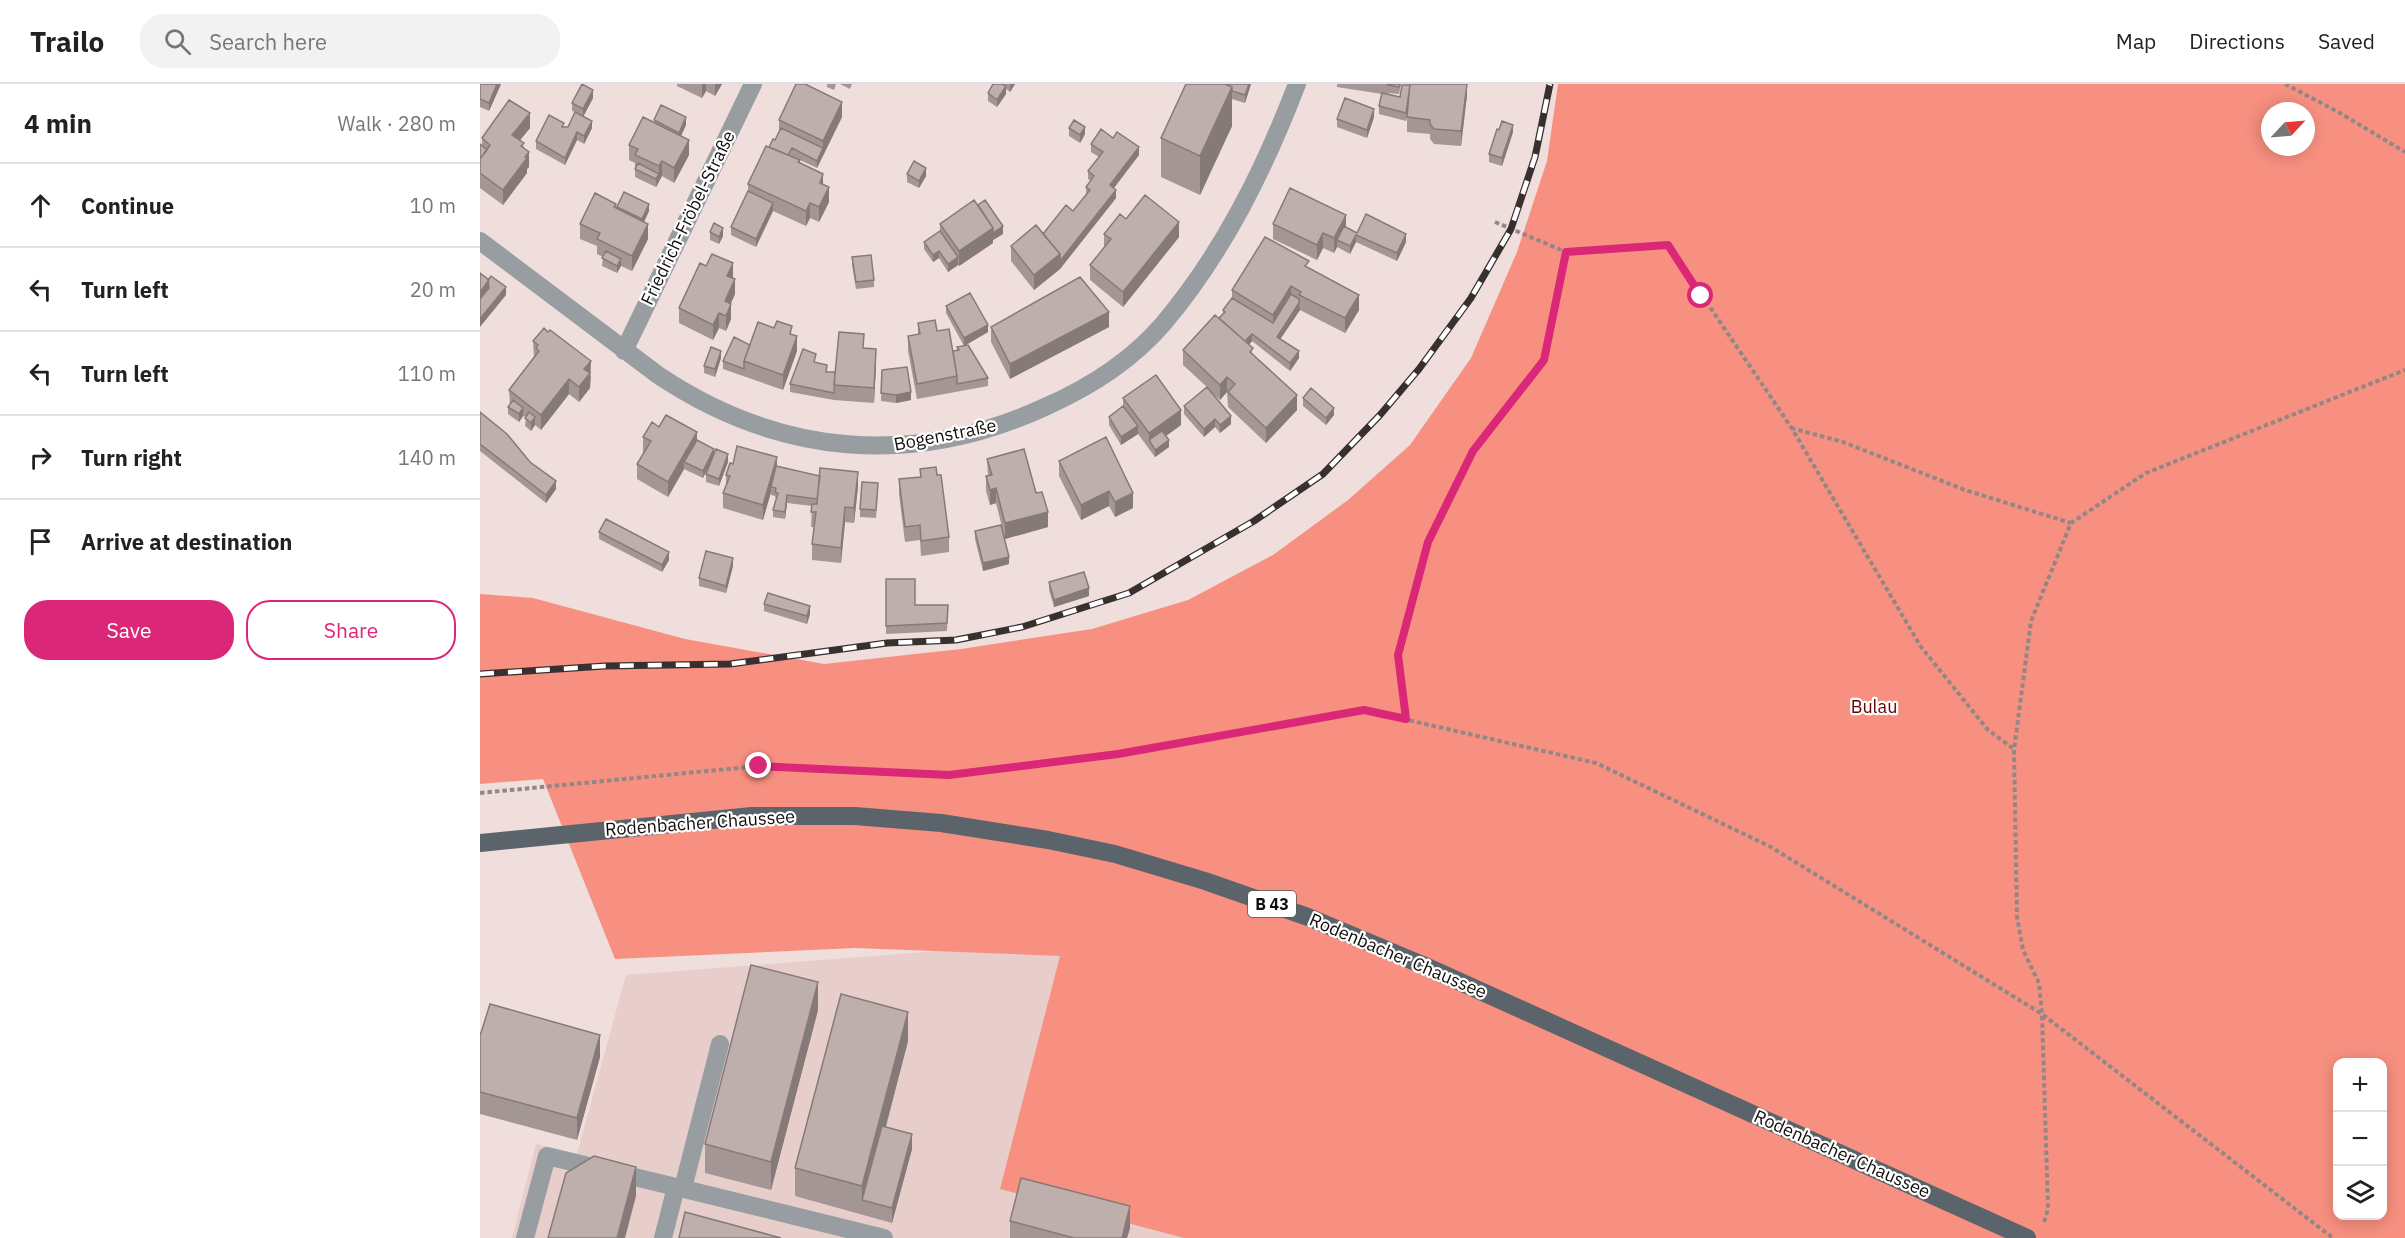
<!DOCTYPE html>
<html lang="en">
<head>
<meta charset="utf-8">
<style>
	:root { --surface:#fff; --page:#f2f2f2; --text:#222; --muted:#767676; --line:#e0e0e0; --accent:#db2777 }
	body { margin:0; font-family:"IBM Plex Sans",sans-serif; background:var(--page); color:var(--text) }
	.controls { position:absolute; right:18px; bottom:18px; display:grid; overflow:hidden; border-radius:12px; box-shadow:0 3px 15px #0003 }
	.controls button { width:54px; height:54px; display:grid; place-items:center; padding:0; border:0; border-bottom:2px solid var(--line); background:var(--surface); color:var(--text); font:30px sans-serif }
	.compass { position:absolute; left:1781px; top:18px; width:54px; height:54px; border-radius:50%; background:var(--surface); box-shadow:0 3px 15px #0003; rotate:64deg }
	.stop { position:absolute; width:18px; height:18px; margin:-14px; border:4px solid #db2777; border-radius:50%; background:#fff }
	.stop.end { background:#db2777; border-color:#fff; box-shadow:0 2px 6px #0008 }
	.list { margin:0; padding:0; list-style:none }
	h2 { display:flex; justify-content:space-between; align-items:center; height:78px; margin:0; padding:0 24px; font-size:26px }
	h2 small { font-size:20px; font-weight:400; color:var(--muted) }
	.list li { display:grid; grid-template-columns:39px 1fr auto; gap:18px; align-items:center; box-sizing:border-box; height:84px; padding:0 24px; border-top:2px solid var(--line) }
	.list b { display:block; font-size:22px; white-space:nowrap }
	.list em { font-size:20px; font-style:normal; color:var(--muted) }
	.actions { display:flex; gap:12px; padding:18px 24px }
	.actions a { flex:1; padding:14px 0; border:2px solid var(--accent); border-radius:24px; text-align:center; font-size:21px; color:var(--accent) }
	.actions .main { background:var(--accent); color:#fff }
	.icon { flex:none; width:33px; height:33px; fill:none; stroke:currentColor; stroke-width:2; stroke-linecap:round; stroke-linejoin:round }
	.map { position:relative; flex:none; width:1925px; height:1154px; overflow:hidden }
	header { display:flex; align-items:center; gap:36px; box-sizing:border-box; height:84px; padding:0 30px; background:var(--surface); border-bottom:2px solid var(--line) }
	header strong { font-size:28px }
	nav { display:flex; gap:33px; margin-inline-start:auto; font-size:21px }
	.search { width:420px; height:54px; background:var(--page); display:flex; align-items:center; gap:15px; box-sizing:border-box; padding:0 21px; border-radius:24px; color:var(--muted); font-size:22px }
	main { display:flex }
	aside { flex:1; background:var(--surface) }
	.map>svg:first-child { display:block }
	.built { fill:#e7ceca }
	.forest { fill:#f79080; fill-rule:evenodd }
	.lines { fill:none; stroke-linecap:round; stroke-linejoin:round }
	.path { stroke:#938785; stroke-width:4; stroke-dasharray:4.5 3; stroke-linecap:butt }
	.minor { stroke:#979da1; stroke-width:18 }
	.major { stroke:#5a646a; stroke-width:18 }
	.rail-casing { stroke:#37302f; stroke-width:7 }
	.rail { stroke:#fff; stroke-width:4.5; stroke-dasharray:14; stroke-linecap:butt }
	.wall { fill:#a49694 }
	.shaded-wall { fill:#867a78 }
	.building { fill:#bfafac; stroke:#867a78; stroke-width:1.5 }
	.route { stroke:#db2777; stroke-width:8 }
	.labels { text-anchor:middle; stroke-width:4.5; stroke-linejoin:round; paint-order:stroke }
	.shield { fill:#fff; stroke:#5a5656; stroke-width:1.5 }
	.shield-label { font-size:16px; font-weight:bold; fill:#130e0d }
	.street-label { font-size:18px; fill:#130e0d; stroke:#fff }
	.park-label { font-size:18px; fill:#630301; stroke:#fff }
</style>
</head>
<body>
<header>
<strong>Trailo</strong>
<div class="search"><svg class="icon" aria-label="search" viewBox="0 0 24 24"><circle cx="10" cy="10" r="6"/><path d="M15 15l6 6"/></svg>Search here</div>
<nav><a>Map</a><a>Directions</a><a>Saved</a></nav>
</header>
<main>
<aside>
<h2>4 min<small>Walk · 280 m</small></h2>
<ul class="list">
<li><svg class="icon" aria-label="ahead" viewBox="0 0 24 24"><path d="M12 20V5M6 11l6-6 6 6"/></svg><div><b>Continue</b></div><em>10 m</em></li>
<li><svg class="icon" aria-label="left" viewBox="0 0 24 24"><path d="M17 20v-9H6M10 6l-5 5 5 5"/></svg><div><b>Turn left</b></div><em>20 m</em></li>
<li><svg class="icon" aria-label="left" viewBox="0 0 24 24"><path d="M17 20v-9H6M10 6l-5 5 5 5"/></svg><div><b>Turn left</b></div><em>110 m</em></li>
<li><svg class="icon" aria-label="right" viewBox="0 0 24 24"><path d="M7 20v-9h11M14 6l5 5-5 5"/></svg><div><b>Turn right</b></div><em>140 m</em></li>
<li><svg class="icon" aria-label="arrive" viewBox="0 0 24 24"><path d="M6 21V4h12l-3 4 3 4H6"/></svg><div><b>Arrive at destination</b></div></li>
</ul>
<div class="actions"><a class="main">Save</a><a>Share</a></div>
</aside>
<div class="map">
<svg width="1925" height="1154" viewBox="0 0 1925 1154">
	<rect width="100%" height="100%" fill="#efdedb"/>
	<path class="built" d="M590,857L1233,1154H32L56,1060L97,1070L146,891Z"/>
	<path class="forest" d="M1078,0H1925V1154H704L520,1105L580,872L375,864L135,875L63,695L0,700V510L53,514L205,555L344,580L481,565L612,545L708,516L793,471L868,416L930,361L991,274L1037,168L1067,77ZM1790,27H1826V63H1790ZM1858,978H1902V1132H1858Z"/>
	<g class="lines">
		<path class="path" d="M1805,0L1860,29L1925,68
			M1015,138L1086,168L1188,161L1311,343L1441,563L1508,646L1534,665
			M1311,344L1363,358L1485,406L1591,439
			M926,635L918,571L948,458L993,367L1064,276L1086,168
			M0,709L279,682L469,691L638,670L884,626L1116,679L1291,763L1562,930L1853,1154
			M1564,1138L1568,1125L1562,930L1559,899L1543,866L1537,833L1534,666L1551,537L1591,439L1666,389L1925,286"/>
		<path class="minor" d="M0,157L178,291C299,372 433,384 565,323C608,304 652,276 683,240C743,169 784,86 817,0
			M144,267L273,0
			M203,1104L240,960
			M45,1154L67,1072L196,1103
			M183,1154L196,1103L404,1154"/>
		<path class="major" d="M0,759L272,732H375L461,739L568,756L635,770L725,797L828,833L945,882L1547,1154"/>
		<defs>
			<path id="rail" d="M0,590L125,582L250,580L407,559L476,556L542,543L649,509L774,437L843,390L900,331L939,285L991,214L1031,145L1055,73L1070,0"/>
		</defs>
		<use href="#rail" class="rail-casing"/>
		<use href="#rail" class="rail"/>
	</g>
	<path class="wall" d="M0,0H21L9,27L0,23Z
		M197,0H242L235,12L226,7L222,14L197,2Z
		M347,0H356L354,6L347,3Z
		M360,0H372L370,5Z
		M513,0H535L530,8L526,5V10L517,23L508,17V9Z
		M706,0H771L765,19L752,15V42L720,111L681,93V54Z
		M857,0H921L919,10L908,9V10L920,13L987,0V11L981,62L954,60L950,55V50L927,48V34L926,37L899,30V22L902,10L857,3Z
		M113,14L103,33L112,44L104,60L97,56L85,81L56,65V57L84,43H88L95,28L92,27V19Z
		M362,33L337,84L320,76V78L343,100L349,118L339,138L330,134L326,142L293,127L276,163L251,151V143L268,107V100L289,63L295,56L299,48V36Z
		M894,33L887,54L857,43V35Z
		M174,36L206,41L201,52L209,71L194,99L182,92L176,103L155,93V79L149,76V61L174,38Z
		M50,44L40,56L44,63L49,83L47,85V89L23,121L0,104V60L2,62V54Z
		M589,44L605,50L600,59L589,52Z
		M1033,48L1022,82L1009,78V70Z
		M611,60L659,71L634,104L636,114L580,185L554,206L531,177V162L563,150L593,127L606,111V103L611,97L608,95V87L619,73L611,68Z
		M427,90L446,92L439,104L427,98Z
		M136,120L137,124V123L169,127L164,138L168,155L152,187L141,182L137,189L122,182L123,173L117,170V162L100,155V140Z
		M498,121L523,150L513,156V159L479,182L478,181L468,188L459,174L453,178L444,165V158L460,147V140Z
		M646,135L699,153L643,223L610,196V181L624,163V150Z
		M793,140L866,143L877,149L926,158L917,177L876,158L870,170L857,163L854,169L843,164L837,176L793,155Z
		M230,148L243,152L239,160L230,156Z
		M372,173L394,196V203L376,205L372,181Z
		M829,184L879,226L865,249L820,226L800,255L819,274L810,287L772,257L769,261L773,271L817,326L786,359L748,323L747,308L740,316L728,305L751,340L740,349L735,343L724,353L704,330V322L727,303L703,281V266L743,230V226L752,214V206Z
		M253,194L255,210L251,219V235L246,247L239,244L233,256L199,239V224Z
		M466,222L508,248L484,262L466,229Z
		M438,239L457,247L473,267H477V263L508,294V302L437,315L428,267V252L438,250Z
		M511,243H629L530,295L511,258Z
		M312,251L317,267L303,306L243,285V277L270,261Z
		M53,257L111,292L110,304L99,318L89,310L61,346L55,341L51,347L45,342L46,333L43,332L39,338L28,330V323L30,321L29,306L54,273Z
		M384,264L396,280L394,319L354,316L310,308V300L336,278L347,288H355Z
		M241,274L235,293L224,289V282Z
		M402,286L431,316L416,319L401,317Z
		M643,314L701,341L686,352L689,363L675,373L658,350L641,361L629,341V333L643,322Z
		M823,314L854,331L846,341L823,322Z
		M0,328L76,405L66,419L0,367Z
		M179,343L217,356L234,370L248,378L239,402L226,398V390L230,379L223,394L204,385L188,413L157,395V380L164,369L163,368V353Z
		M626,353L653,424L635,433L629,422L601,436L579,392V377Z
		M507,375L556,409L568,443L525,455L516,419L510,421L506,407V392H508Z
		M297,382L378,403L374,439L365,438L361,479L332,476V460L334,443H331L332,422L307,419L305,435L293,433V426L296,416L295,412L291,411V408L283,436L243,424V409L246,401V391Z
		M440,385L469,453V468L441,472L440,456L425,458L419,410V395L440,393Z
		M398,407L396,434L380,433V425Z
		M495,447L529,480L503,487L495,455Z
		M119,448L189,476L182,488L119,455Z
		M253,482L246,509L219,502V494Z
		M406,495L435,521H468L467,547L406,550Z
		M569,498L609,512L574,523L569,506Z
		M284,520L330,530L327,540L284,527Z
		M338,926L291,1106L225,1089V1060Z
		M0,949L120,973L97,1056L0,1030Z
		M428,957L406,1043L432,1065L412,1139L315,1112V1084Z
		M530,1137L650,1144L647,1154H530Z"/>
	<path class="shaded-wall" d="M17,0H21L9,27V19Z
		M222,0H226V7L222,14Z
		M235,0H242L235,12Z
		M530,0H535L530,8Z
		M769,0H771L765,19V11Z
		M987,0V11L981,62V47Z
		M526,2V10L517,23V16Z
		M752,3V42L720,111V72Z
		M113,6V14L103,33V25Z
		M362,18V33L337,84V77L343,64V57Z
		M894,25V33L887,54V46Z
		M50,29V44L32,66V51Z
		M206,33V41L199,56V49Z
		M112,37V44L104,60V52Z
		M1033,41V48L1022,82V74Z
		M605,43V50L600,59V51Z
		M97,48V56L85,81V74Z
		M209,56V71L194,99V84Z
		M659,63V71L630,109V101Z
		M49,68V83L47,85V89L23,121V106Z
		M182,77V92L176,103V95L179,90V82Z
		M446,84V92L439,104V97Z
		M343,90V105L340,99Z
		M349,103V118L339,138V123Z
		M636,106V114L580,185L554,206V191Z
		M293,119V127L276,163V155Z
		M330,119V134L326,142V127Z
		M169,120V127L162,142V135Z
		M866,131V146L857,156V163L854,169V154Z
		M699,138V153L643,223V208Z
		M168,140V155L152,187V172Z
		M523,142V150L513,156V159L479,182V167L513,144Z
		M243,144V152L239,160V153Z
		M843,149V164L837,176V161Z
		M926,150V158L917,177V169Z
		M876,151V158L870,170V162Z
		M459,167V174L453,178V171Z
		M478,173V181L468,188V180Z
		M141,175V182L137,189V182Z
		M253,179V194L247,192Z
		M255,195V210L245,232V217Z
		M9,196V211L0,223V208Z
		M811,202V217L793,246V231Z
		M26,203V211L0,243V235Z
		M879,211V226L865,249V234Z
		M819,219L820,226L797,260V253Z
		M251,220V235L246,247V232Z
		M629,228V243L530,295V280Z
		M239,229V244L233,256V241Z
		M508,241V248L484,262V254Z
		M772,250V257L762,269V261Z
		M317,252V267L303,306V291Z
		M396,265V280L394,319V304Z
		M241,267V274L235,293V285Z
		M819,267V274L810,287V279Z
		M111,277L110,304L99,318V303L104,285Z
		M747,293V308L740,316V301Z
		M89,295V310L61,346V331Z
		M431,308V316L416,319V311Z
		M817,311V326L786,359V344Z
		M43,324V332L39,338V330Z
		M854,324V331L846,341V334Z
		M701,326V341L672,362L669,356V349Z
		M751,332V340L740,349V341Z
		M55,333V341L51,347V339Z
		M735,335V343L724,353V345Z
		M658,342V350L641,361V353Z
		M217,348V363L204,378V385L188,413V398Z
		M689,356V363L675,373V366Z
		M234,365V372L223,394V387Z
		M248,370V378L239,402V395Z
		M297,373V388L291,403V408L283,436V421Z
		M378,388V403L374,439V424Z
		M76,397V405L66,419V411Z
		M516,404V419L510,421V406Z
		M629,407V422L601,436V421Z
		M653,409V424L635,433V418Z
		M307,411V419L305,435V428Z
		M365,423V438L361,479V464Z
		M568,428V443L525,455V439Z
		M189,468V476L182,488V481Z
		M529,473V480L503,487V479Z
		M253,474V482L246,509V502Z
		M609,504V512L574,523V516Z
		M330,522V530L327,540V532Z
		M338,898V926L291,1106V1078Z
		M428,928V957L386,1117L382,1116V1102Z
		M120,951V973L97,1056V1034Z
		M432,1050V1065L412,1139V1124Z
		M156,1083V1112L145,1154H137Z
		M650,1122V1144L647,1154H642Z"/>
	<path class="building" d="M0,0H17L9,19L0,15Z
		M102,0L113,6L103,25L92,19Z
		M316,0H325L362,18L343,57L299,36Z
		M513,0H522L526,2L517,16L508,9Z
		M706,0H745L752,3L720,72L681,54Z
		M745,0H769L765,11L752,7V3Z
		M909,0H920L919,3L908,1Z
		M930,0H987L981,47L954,45L950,40V36L927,33Z
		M922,1H930L926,29L899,22L902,9L920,13Z
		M865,14L894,25L887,46L857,35Z
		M29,16L50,29L32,51L44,59L41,62L49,68L45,73L47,74L23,106L0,89V75L10,61L2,54Z
		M181,21L206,33L199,49L174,36Z
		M95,28L112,37L104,52L97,48L85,74L56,57L69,31L84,39L82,43H88Z
		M163,33L209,56L194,84L182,77L179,82L155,71L158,65L149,61Z
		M594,36L605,43L600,51L589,44Z
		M1022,37L1033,41L1022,74L1009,70L1017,45L1019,46Z
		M301,44L343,64L337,77L312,64L308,71L289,63L293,55L295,56Z
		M621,45L633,54L637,48L659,63L630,101L636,106L580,177V170L563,150L586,121L593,127L610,106L606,103L614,92L608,87L623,68L611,60Z
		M0,60L7,66L0,75Z
		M286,62L320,76L318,78L343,90L340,99L349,103L339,123L330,119L326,127L268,100Z
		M434,77L446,84L439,97L427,90Z
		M158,79L179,90L176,95L155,85Z
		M810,104L866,131L854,154L843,149L837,161L793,140Z
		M268,107L293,119L276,155L251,143Z
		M144,108L169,120L162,135L137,123Z
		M115,109L136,120L134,123L168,140L152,172L117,155L120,149L100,140Z
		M665,111L699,138L643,208L610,181L631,155L624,150L640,130L646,135Z
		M494,116L513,144L479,167L460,140Z
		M505,116L523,142L513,149V144L498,121Z
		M886,130L926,150L917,169L876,151L870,162L857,156L864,142L877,149Z
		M234,139L243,144L239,153L230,148Z
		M556,141L580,170L554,191L531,162Z
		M460,147L478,173L468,180L459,167L453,171L444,158Z
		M785,153L829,177L825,182L879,211L865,234L819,211L821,208L811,202L793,231L752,206Z
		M126,167L141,175L137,182L122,174Z
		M232,170L253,179L247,192L255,195L245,217L251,220L246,232L239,229L233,241L199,224L220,179L226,182Z
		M391,171L394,196L376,198L372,173Z
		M0,189L9,196L0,208Z
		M11,192L26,203L0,235V215L9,204L8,196Z
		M600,193L629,228L530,280L511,243Z
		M490,209L508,241L484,254L466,222Z
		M811,210L819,215V219L797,253L819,267L810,279L772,250L765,257L739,234L745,228L743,226L752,214L793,239Z
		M735,231L773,264L770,268L817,311L786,344L748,308L755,300L747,293L740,301L703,266Z
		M455,236L457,247L469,245L477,292L437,300L428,252L440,250L438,239Z
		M297,237L312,242L310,250L317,252L303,291L264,277L278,238L294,244Z
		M64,244L68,248L70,246L111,277L104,285L110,289L99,303L89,295L61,331L29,306L59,267L56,264L58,261L53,257Z
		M359,248L384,250L383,264L396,265L394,304L354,301Z
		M254,253L270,261L264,277V285L243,277Z
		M488,261L508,294L477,300V292L473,267L479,266L477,263Z
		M231,263L241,267L235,285L224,282Z
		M323,265L336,270L334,278L347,281L346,288H355L354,309L310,300Z
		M427,283L431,308L416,311L401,309L402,286Z
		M676,291L701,326L669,349L643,314Z
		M727,303L751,332L740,341L735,335L724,345L704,322Z
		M831,304L854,324L846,334L823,314Z
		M33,316L43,324L39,330L28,323Z
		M643,322L658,342L641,353L629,333Z
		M0,328L27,350L50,378L76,397L66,411L0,360Z
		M49,328L55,333L51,339L45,334Z
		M186,331L217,348L188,398L157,380L171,357L163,353L172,338L179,343Z
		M682,347L689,356L675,366L669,356Z
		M626,353L653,409L635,418L629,407L601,421L579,377Z
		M217,356L234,365L223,387L204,378Z
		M257,362L297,373L283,421L243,409L250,392L246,391L250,379L253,380Z
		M236,365L248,370L239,395L226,390Z
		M544,365L556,409L562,408L568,428L525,439L516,404L510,406L506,392L512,391L507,375Z
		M296,382L340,392L337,415L307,411L305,428L293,426L298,409L295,408L296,404L291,403Z
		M456,383L457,391H461L469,453L441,457L440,441L425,443L419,395L441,393L440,385Z
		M340,384L378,388L374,424L365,423L361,464L332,460L336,428H331L332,420H337Z
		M382,398L398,399L396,426L380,425Z
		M126,435L189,468L182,481L119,448Z
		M521,441L529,473L503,479L495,447Z
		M226,467L253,474L246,502L219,494Z
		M604,488L609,504L574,516L569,498Z
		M406,495H435V521H468L467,539L406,542Z
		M288,509L330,522L327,532L284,520Z
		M271,881L338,898L291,1078L225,1060Z
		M361,910L428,928L382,1102L315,1084Z
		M10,920L120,951L97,1034L0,1008V949H1Z
		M402,1042L432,1050L412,1124L382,1116Z
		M114,1072L156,1083L137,1154H68L86,1089Z
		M541,1094L650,1122L642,1154H594L530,1137Z
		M205,1128L301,1154H199Z"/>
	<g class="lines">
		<path class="route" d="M279,682L469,691L638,670L884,626L926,635L918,571L948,458L993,367L1064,276L1086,168L1188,161L1221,212"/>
	</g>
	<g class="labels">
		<rect class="shield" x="768" y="807" width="48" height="26" rx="4.5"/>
		<g class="shield-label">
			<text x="792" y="826">B 43</text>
		</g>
		<g class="street-label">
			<text transform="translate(208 134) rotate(-64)" y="6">Friedrich-Fröbel-Straße</text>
			<text transform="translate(465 351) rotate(-11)" y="6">Bogenstraße</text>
			<text transform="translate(220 739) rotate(-4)" y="6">Rodenbacher Chaussee</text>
			<text transform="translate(918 872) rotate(23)" y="6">Rodenbacher Chaussee</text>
			<text transform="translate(1362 1070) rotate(24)" y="6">Rodenbacher Chaussee</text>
		</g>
		<g class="park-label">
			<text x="1394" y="629">Bulau</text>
		</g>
	</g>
</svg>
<div class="controls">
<button>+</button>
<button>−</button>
<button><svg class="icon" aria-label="layers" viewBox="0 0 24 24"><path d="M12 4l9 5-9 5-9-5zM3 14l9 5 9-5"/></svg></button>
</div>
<svg class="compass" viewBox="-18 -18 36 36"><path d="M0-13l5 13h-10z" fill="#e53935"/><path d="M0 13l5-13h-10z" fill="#767676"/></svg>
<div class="stop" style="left:1221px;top:212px"></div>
<div class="stop end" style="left:279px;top:682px"></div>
</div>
</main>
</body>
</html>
